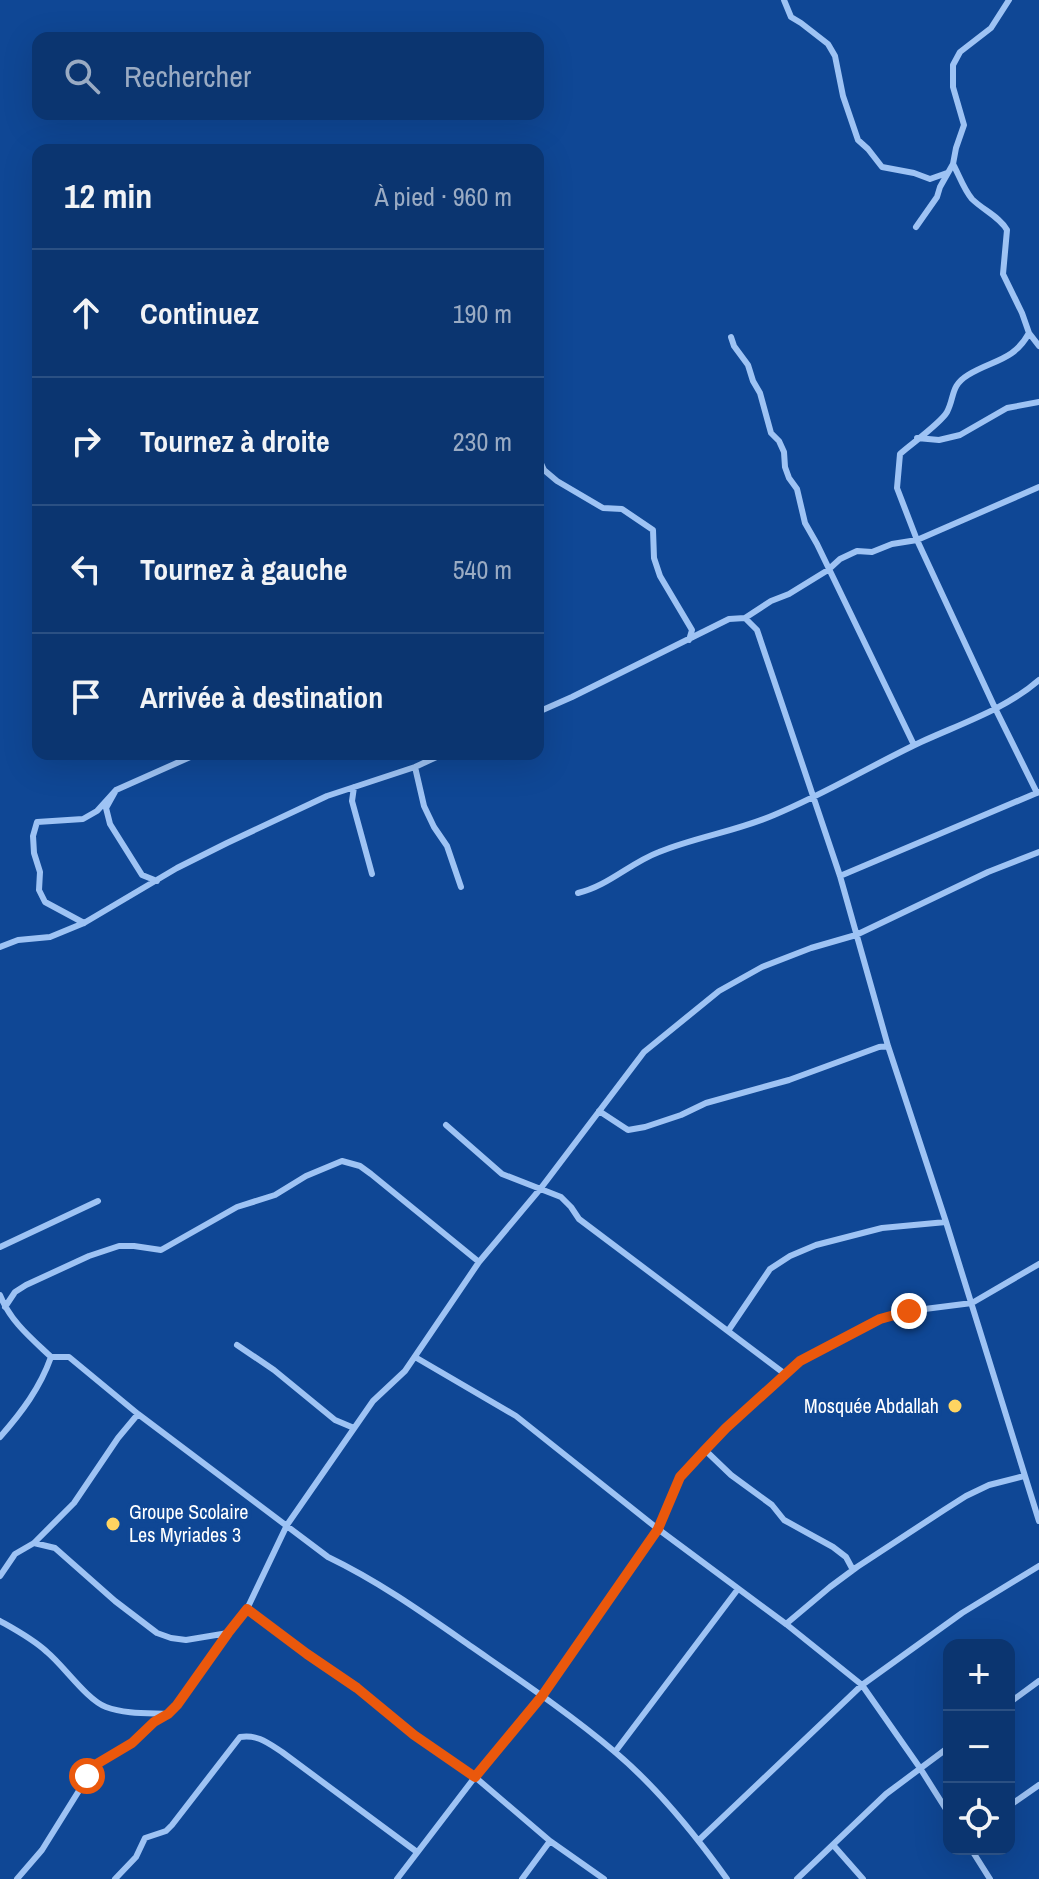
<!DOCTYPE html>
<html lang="fr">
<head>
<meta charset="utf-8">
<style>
	:root { --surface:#0b3570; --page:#194078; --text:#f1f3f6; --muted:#9aabc3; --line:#2b5083 }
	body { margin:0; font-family:"Archivo Narrow",sans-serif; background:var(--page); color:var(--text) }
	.controls { position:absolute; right:24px; bottom:24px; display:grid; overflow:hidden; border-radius:16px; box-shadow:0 8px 32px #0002 }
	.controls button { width:72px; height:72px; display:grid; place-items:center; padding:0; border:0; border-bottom:2px solid var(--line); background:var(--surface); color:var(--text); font:40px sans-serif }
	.stop { position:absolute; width:24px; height:24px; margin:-18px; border:6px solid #ea580c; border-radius:50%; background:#fff }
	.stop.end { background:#ea580c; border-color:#fff; box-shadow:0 2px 8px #0008 }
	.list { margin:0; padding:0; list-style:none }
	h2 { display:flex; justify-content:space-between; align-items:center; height:104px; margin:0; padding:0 32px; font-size:34px }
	h2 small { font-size:26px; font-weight:400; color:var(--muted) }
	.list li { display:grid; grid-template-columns:52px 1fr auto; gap:24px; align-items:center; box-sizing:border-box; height:128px; padding:0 32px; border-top:2px solid var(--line) }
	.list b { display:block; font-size:30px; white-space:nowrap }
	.list em { font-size:26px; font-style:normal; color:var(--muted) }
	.icon { flex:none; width:44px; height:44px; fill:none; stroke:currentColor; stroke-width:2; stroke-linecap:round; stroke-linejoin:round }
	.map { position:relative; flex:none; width:1039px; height:1879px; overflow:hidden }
	.search { position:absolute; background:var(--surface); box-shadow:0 8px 32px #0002; left:32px; top:32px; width:512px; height:88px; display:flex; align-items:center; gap:20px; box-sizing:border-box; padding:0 28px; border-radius:16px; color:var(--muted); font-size:30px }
	.panel { position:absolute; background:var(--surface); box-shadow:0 8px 32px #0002; left:32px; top:144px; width:512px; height:616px; border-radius:16px }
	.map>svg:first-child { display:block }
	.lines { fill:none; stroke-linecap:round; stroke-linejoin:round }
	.minor { stroke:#9ec3f4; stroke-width:6 }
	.route { stroke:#ea580c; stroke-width:10 }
	.poi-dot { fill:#ffd461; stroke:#0f4795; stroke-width:3 }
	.labels { text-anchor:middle; stroke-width:8; stroke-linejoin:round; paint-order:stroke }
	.poi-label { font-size:20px; fill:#fff; stroke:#0f4795; text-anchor:end }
</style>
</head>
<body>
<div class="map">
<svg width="1039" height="1879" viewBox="0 0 1039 1879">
	<rect width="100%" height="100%" fill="#0f4795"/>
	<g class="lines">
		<path class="minor" d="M784,0L791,17L801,23L828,44L835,56L843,96L858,140L868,149L882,167L914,173L930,179L947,173
			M953,164C959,175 964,190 972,199C983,210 1000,217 1007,230L1003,274L1022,313L1029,333C1014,361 992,360 968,375C950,386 955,397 947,412C941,423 911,444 900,454L897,488L917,540L995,708L1037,793
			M916,227L937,197L940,187L953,164L956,148L964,125L953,87V65L960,52L991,28L1009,0
			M1029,333L1039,346
			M731,337L734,346L748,365L753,381L760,393L771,433L779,441L784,452L785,467L789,478L797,489L805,523L817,544L914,745
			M917,438L939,440L960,435L1007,408L1039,402
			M538,457L544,470L557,481L603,508L622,509L653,530L654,558L660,576L692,630L689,640
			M745,618L757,630L840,876L888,1046L946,1222L1039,1521
			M538,712L572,697L729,619L745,618L771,601L789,594L828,570L840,559L857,551L872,552L892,544L917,540L1039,487
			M415,767L424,806L434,827L447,846L461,887
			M354,787L352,801L372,874
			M840,876L1039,792
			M157,881L142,875L110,824L106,808L116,790L197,754
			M578,893C608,886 630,863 659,852C696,837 737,831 774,815C825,794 872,765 921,742C960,724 1006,709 1039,680
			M84,923L45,902L39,890L40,872L34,853L33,836L37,822L83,819L97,811L116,790
			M0,947L18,940L50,937L84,923L177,868L227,843L327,796L415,767L443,754
			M599,1111L628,1130L645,1127L681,1115L706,1103L789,1080L879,1047L888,1046
			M446,1125L502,1174L561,1197L571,1207L579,1219L785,1374
			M0,1247L98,1201
			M0,1295C10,1321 31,1338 51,1357H69L138,1414L328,1557C380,1582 426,1615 472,1647C521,1681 570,1714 615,1752C658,1788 694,1833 727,1879
			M5,1307L15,1292L26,1285L89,1256L119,1246H134L161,1250L237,1207L275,1195L306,1176L342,1161L360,1166L371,1174L479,1262
			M728,1331L770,1269L790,1256L816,1245L882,1228L946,1222
			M237,1345L274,1370L335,1420L354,1428
			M415,1357L516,1416L658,1529L786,1624L862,1685L920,1768L949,1814
			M0,1437C22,1412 40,1388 51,1357
			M705,1450L731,1475L772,1505L784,1520L833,1547L846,1557L853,1570
			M34,1543L55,1548L115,1601L157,1633L171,1638L186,1640L228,1633
			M0,1576L15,1554L34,1543L74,1503L118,1438L138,1414
			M247,1609L307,1654L357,1688L414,1735L475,1777L550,1841L604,1879
			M0,1621C16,1630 33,1639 47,1652C64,1666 87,1700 106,1707C125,1714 148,1713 168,1714
			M786,1624L830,1587L857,1567L944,1510L966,1496L989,1485L1024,1476
			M1009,1703L1039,1681
			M615,1752L738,1589
			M1009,1806L1039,1785
			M699,1840L862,1685L962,1613L1039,1566
			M834,1846L863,1879
			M971,1849L990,1879
			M17,1879L42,1850L95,1765L132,1743L154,1722L168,1714L189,1690L228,1633L247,1609L287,1525L373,1401L405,1371L479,1262L541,1188L644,1052L719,991L762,967L811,948L856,935L988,872L1039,852
			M115,1879L136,1857L145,1838L166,1831L172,1825L240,1737C257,1734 268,1743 282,1752L417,1852
			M397,1879L475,1777L542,1696L658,1529L680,1477L726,1428L800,1361L880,1319L909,1311L972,1303L1039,1264
			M522,1879L550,1841
			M797,1879L886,1794L949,1747"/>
	</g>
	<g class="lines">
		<path class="route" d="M87,1776L95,1765L132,1743L154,1722L168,1714L177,1705L228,1633L247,1609L307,1654L357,1688L414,1735L475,1777L542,1696L658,1529L680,1477L705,1450L726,1428L800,1361L880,1319L909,1311"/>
	</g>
	<g class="poi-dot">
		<circle cx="955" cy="1406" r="8"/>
		<circle cx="113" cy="1524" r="8"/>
	</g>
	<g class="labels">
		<g class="poi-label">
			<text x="939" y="1413">Mosquée Abdallah</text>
			<text x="129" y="1519" text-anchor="start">Groupe Scolaire<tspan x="129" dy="23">Les Myriades 3</tspan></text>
		</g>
	</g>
</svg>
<div class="controls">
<button>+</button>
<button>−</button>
<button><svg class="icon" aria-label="locate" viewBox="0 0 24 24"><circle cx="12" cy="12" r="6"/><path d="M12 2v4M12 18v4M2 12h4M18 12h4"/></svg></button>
</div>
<div class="stop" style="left:87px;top:1776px"></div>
<div class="stop end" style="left:909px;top:1311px"></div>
<div class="search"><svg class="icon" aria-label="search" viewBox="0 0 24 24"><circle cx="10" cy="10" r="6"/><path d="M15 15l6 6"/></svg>Rechercher</div>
<section class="panel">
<h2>12 min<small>À pied · 960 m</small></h2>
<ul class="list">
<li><svg class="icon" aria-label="ahead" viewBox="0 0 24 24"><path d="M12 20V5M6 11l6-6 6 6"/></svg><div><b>Continuez</b></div><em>190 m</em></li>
<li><svg class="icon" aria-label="right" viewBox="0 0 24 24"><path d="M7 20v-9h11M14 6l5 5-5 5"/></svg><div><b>Tournez à droite</b></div><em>230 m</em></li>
<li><svg class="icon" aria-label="left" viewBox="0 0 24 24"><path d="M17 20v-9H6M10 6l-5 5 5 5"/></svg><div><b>Tournez à gauche</b></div><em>540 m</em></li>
<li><svg class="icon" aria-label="arrive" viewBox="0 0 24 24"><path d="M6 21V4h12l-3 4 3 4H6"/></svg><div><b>Arrivée à destination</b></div></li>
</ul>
</section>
</div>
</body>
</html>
